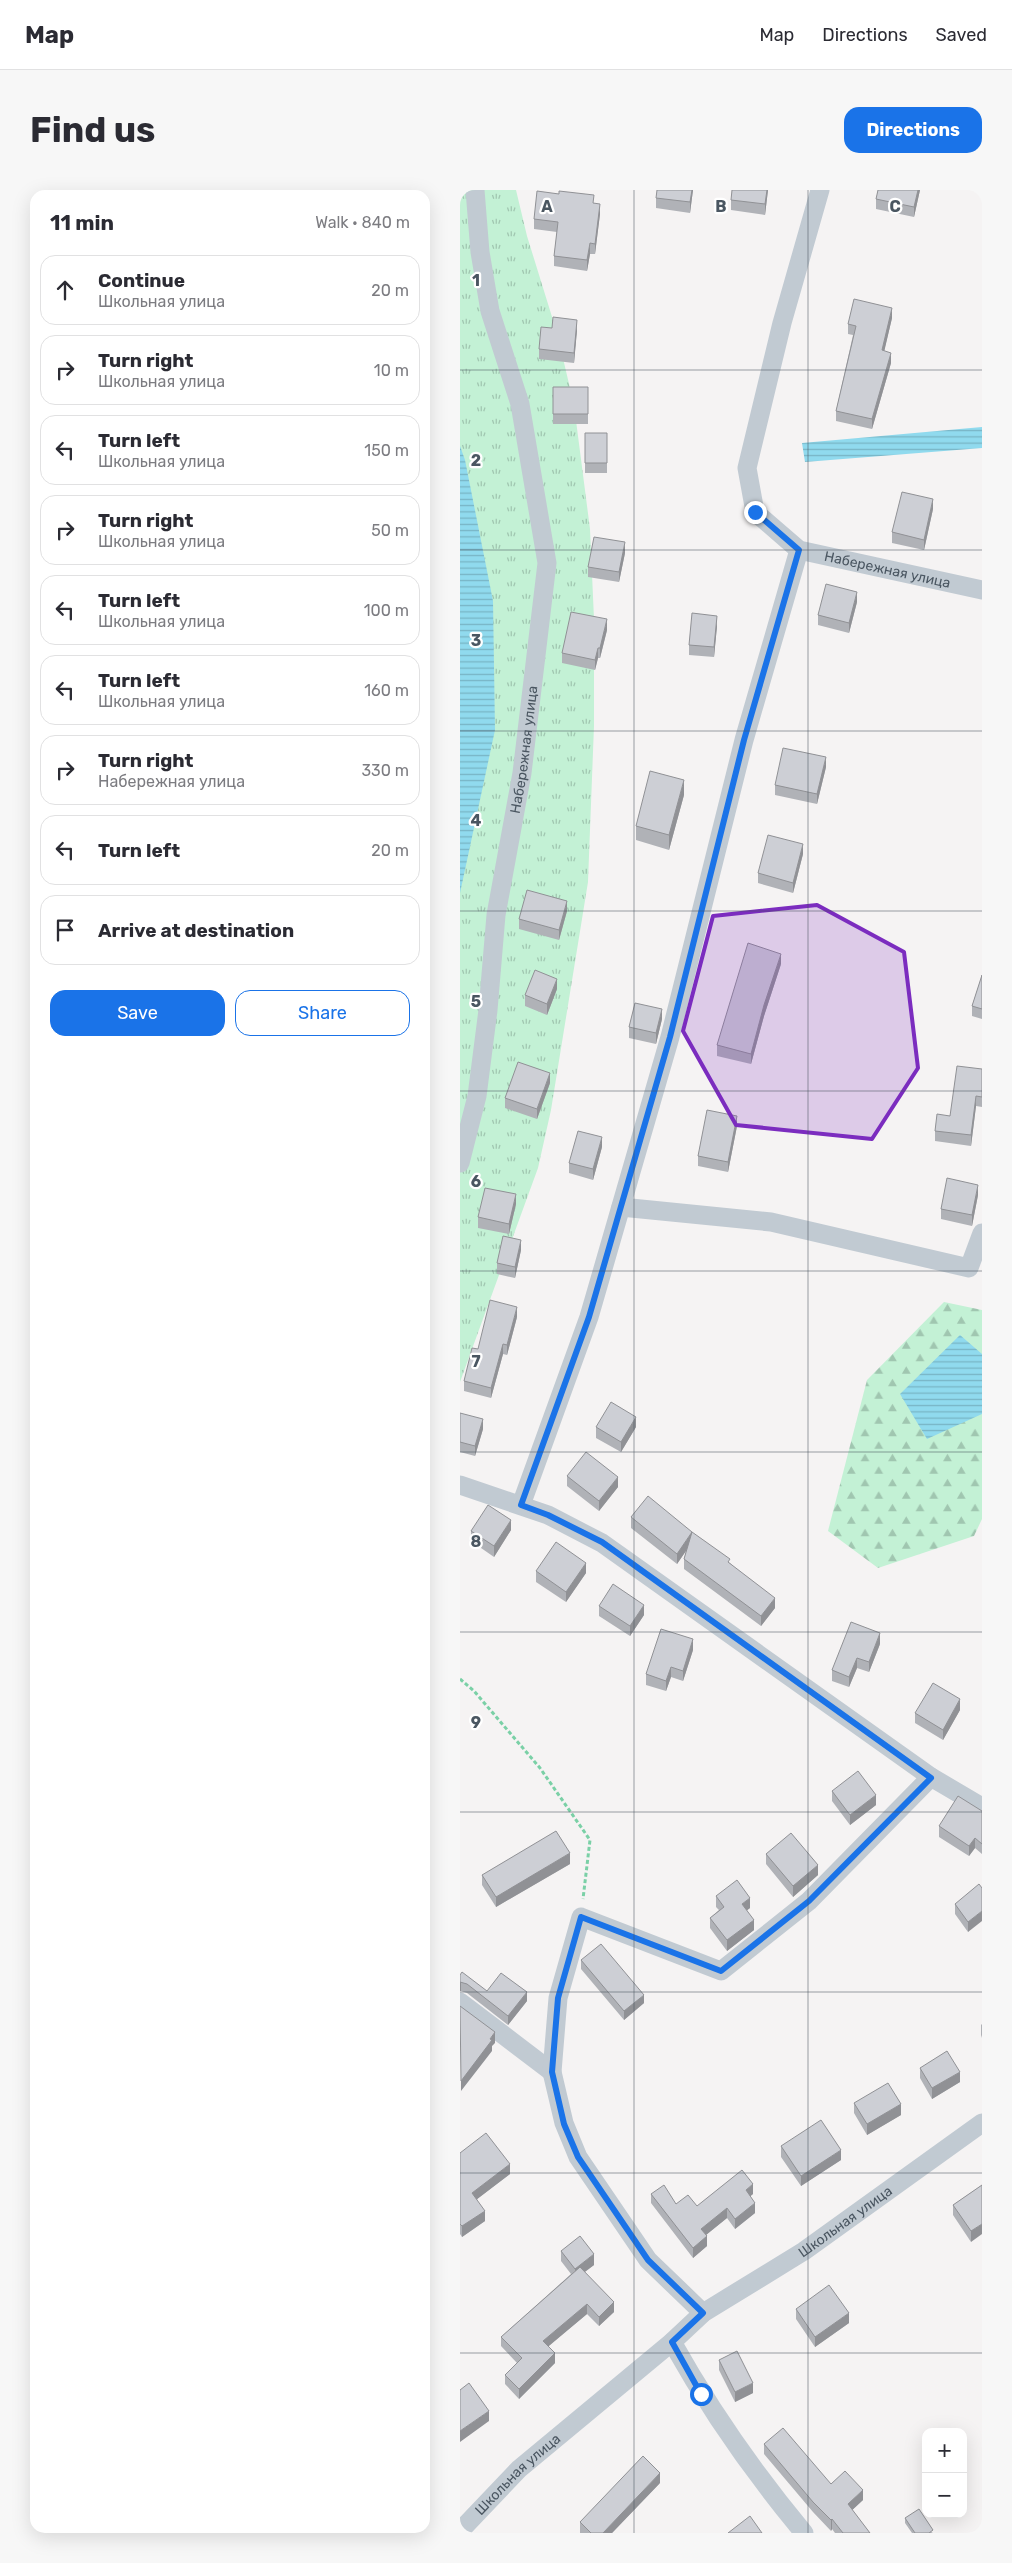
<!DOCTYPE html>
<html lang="en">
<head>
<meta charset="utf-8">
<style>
	:root { --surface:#fff; --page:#f7f7f7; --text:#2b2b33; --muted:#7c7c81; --line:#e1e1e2; --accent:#1a73e8 }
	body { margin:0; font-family:Rubik,sans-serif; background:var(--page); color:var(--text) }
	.controls { position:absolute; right:15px; bottom:15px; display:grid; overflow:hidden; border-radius:10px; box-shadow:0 5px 20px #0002 }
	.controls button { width:45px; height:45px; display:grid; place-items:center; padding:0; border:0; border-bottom:1px solid var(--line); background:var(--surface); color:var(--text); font:25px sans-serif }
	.stop { position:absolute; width:15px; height:15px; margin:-11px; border:4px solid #1a73e8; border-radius:50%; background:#fff }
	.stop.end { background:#1a73e8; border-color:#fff; box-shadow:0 1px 5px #0008 }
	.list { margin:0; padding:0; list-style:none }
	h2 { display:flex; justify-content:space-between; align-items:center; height:65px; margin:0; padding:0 20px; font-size:21px }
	h2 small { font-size:16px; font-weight:400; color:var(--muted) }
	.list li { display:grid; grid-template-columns:32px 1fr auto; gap:15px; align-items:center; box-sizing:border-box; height:70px; margin:0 10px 10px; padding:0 10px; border:1px solid var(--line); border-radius:15px }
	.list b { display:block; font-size:19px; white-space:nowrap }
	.list p { margin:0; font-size:16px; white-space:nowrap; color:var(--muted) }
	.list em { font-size:16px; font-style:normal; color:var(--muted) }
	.actions { display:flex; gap:10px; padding:15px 20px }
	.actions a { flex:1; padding:11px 0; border:1px solid var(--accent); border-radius:15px; text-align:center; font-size:18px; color:var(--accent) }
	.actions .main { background:var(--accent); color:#fff }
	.icon { flex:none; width:28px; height:28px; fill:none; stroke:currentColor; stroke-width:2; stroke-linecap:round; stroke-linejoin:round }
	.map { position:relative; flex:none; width:522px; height:2343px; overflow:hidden; border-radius:15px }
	header { display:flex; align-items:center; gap:30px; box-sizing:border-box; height:70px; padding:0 25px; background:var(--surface); border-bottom:1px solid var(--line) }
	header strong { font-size:24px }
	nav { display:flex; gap:28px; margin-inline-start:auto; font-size:18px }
	.intro { display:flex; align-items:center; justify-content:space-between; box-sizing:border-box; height:120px; padding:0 30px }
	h1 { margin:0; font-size:35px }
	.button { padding:12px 22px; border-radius:15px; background:var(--accent); color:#fff; font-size:18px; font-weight:700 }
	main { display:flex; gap:30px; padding:0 30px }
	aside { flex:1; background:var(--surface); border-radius:15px; box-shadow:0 5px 20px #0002 }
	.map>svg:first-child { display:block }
	.forest { fill:url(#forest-firs) }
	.park { fill:url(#park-tufts) }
	.water { fill:url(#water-rules) }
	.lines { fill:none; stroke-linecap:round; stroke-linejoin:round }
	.path { stroke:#7ad0a6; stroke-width:3; stroke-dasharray:4 2.5; stroke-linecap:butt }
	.minor { stroke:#c1cad2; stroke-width:19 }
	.wall { fill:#b0b2b7 }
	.shaded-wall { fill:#909195 }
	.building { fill:#cdcfd5; stroke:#909195 }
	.route { stroke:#1a73e8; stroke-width:6 }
	.marked { fill:#7b2cbf; fill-opacity:0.2; stroke:#7b2cbf; stroke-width:4; stroke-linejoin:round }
	.grid { fill:none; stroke:#4a5661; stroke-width:1; stroke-opacity:0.55 }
	.labels { text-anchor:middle; stroke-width:4.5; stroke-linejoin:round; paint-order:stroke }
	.street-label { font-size:14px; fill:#4a5661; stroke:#fff }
	.grid-label { font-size:16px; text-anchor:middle; font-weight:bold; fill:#4a5661; stroke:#fff; stroke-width:4.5; stroke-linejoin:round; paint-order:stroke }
</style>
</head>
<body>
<header>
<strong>Map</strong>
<nav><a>Map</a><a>Directions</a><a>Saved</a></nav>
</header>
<div class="intro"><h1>Find us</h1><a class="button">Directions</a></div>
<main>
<aside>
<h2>11 min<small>Walk · 840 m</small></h2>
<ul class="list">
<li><svg class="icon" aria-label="ahead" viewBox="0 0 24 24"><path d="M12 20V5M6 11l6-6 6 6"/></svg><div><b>Continue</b><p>Школьная улица</p></div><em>20 m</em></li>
<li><svg class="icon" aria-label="right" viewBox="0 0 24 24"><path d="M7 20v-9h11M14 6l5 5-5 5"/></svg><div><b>Turn right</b><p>Школьная улица</p></div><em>10 m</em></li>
<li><svg class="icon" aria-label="left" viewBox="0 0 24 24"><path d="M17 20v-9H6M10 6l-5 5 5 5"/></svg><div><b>Turn left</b><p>Школьная улица</p></div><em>150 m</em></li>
<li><svg class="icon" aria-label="right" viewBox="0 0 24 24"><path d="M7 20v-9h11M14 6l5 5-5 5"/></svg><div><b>Turn right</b><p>Школьная улица</p></div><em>50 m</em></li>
<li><svg class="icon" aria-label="left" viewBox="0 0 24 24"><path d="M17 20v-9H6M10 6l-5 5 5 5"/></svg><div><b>Turn left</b><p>Школьная улица</p></div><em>100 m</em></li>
<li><svg class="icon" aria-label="left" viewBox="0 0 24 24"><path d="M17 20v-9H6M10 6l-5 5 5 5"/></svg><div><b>Turn left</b><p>Школьная улица</p></div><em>160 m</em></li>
<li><svg class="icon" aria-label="right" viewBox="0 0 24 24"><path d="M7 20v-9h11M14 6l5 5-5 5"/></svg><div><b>Turn right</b><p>Набережная улица</p></div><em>330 m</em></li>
<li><svg class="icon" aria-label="left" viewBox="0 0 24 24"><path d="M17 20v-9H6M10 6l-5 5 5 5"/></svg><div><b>Turn left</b></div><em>20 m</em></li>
<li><svg class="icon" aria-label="arrive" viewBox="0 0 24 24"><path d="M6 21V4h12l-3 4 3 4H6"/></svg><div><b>Arrive at destination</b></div></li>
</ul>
<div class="actions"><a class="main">Save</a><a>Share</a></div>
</aside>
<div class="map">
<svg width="522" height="2343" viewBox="0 0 522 2343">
	<defs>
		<pattern id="forest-firs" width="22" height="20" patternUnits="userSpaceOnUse" patternTransform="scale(1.25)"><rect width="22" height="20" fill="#c3f1d5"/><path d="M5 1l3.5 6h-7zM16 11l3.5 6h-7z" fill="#a0c6b0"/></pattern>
		<pattern id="park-tufts" width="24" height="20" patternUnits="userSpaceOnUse" patternTransform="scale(1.25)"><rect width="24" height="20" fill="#c3f1d5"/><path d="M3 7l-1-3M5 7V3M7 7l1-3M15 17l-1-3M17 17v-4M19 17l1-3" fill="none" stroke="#a0c6b0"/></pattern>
		<pattern id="water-rules" width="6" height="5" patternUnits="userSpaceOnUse" patternTransform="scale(1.25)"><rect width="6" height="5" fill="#90daee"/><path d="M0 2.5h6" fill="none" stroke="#78b4c4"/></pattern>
	</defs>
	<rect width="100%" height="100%" fill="#f5f3f3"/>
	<path class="forest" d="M484,1112L522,1120V1329L514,1346L418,1378L368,1341L407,1190Z"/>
	<path class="park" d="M0,0H56L67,46L97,143L114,215L130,339L134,429V536L128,692L91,920L78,978L0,1192Z"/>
	<path class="water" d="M522,237V258L345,272L342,253Z
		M0,256L5,270L33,411L35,540L0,703Z
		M500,1145L522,1164V1224L467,1249L440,1204Z"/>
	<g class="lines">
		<path class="path" d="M0,1489L14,1501L80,1578L130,1650L123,1709"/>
		<g class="minor">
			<path id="s1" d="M360,0L322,133L287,278L295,322L339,360L522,400"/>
			<path id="s2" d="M0,973L17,906L28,820L36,725L62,583L87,373L60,214L30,121L20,62L15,0"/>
			<path d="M161,1017L311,1032L509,1078L522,1043"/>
			<path d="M0,1295L88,1325L142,1353L471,1587L522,1617"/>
			<path d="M61,1315L129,1127L210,847L284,550L339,360"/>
			<path d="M0,1812L92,1882"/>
			<path d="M243,2123L188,2070L118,1967L104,1933L92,1882L98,1808L121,1727L261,1781L349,1711L471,1587"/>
			<path d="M212,2152C250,2220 294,2283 344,2343"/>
			<path id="s3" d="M0,2341L59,2279L212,2152L243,2123L344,2061L522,1933"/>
		</g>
	</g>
	<path class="wall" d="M233,0L230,23L196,18V8Z
		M308,0L305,25L271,20V10Z
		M418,0H460L454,27L416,19V9Z
		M134,13L140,24L135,64H130L127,81L94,76V66L97,42L74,39V29Z
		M432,128L424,161L431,173L412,239L376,231V221L393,145L388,144V134Z
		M117,140L114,173L79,169V159Z
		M93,197H128V234H93Z
		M125,243H147V283H125Z
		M473,319L464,360L432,353V342Z
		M165,363L159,392L128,387V377Z
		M397,412L389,443L358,435V425Z
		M257,436L254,467L229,465V455Z
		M147,440L140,468H138L135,480L102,473V463Z
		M366,577L357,614L315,605V595Z
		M224,605L209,660L176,650V636Z
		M343,664L333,703L298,693V683Z
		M107,721L99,750L59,739V729Z
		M321,774L304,826L291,874L257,866V855Z
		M522,785V829L512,826V816Z
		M97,799L87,825L65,816V805Z
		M202,829L196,854L169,848V837Z
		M522,879V917L516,916L511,956L475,951V941L490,926Z
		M90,893L77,929L45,918V908Z
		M277,936L268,982L238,976V966Z
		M142,957L133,990L109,983V973Z
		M518,1005L512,1036L481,1029V1019Z
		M56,1014L49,1044L18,1038V1027Z
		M61,1060L55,1088L37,1084V1073Z
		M57,1127L47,1165L43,1164L31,1208L4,1201V1191L18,1159Z
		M0,1223L23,1239L15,1266L0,1262Z
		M136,1237H176L161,1262L136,1248Z
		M107,1286L158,1297L139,1321L107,1296Z
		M171,1327L270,1373L315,1418L301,1436L224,1379V1369L226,1361L217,1374L171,1338Z
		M51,1340L34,1367L11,1351V1341Z
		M76,1381L126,1383L106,1412L76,1392Z
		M139,1416L184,1425L170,1446L139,1426Z
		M420,1454L409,1482L397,1478L389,1497L372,1491V1480Z
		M233,1460L223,1491L211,1487L206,1501L186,1495V1484Z
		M500,1520L483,1550L455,1533V1523Z
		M372,1601L416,1615L390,1635L372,1611Z
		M522,1621V1664L515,1658L509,1666L479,1647V1636Z
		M306,1664L358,1685L333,1707L306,1674Z
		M110,1674L36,1717L22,1695V1685Z
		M522,1698L508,1742L495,1724V1714Z
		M256,1706L290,1718L287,1720L294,1740L267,1761L250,1738V1728L259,1720L256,1717Z
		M121,1770L184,1813L164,1830L121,1779Z
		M0,1785L27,1801L67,1811L48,1835L7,1803L1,1801Z
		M522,1834V1848L521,1845V1835Z
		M460,1878L500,1892L472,1909L460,1888Z
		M394,1913L441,1925L407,1945L394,1923Z
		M321,1956L381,1970L341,1996L321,1967Z
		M0,1963L50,1984L17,2009L25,2031L2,2047L0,2044Z
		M522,1995L511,2052L493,2025V2015Z
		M191,2004L216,2014L237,2016L293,2004L290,2006L295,2023L275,2039L267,2028L246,2045L247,2056L233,2068L191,2013Z
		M101,2061L134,2075L125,2082L154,2122L139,2136L127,2124L88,2156L95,2173L59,2209L45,2194V2185L57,2173L41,2156V2147L111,2084L101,2071Z
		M336,2119L389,2133L355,2157L336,2129Z
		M259,2170L293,2203L275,2212L259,2180Z
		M304,2254L371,2294L403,2310L392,2320L410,2343H375L372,2339L371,2341L353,2322L304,2264Z
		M200,2293L152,2343H120V2332Z
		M445,2328L473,2343H452L445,2333Z"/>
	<path class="shaded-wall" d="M232,0H233L230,23V12Z
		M307,0H308L305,25V14Z
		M458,0H460L454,27V17Z
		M140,14V24L135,64V54Z
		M130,53V64L127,81V70Z
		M432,118V128L422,171V160Z
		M117,130V140L114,173V163Z
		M431,163V173L412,239V229Z
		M473,309V319L464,360V350Z
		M165,352V363L159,392V382Z
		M397,402V412L389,443V433Z
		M257,426V436L254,467V457Z
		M147,429V440L140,468V458Z
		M138,458V468L135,480V470Z
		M366,567V577L357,614V604Z
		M224,590V605L209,660V645Z
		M343,654V664L333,703V693Z
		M107,711V721L99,750V740Z
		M321,764V774L304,826L291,874V864L304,815Z
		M97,789V799L87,825V814Z
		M202,819V829L196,854V843Z
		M90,883V893L77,929V919Z
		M516,906V916L511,956V945Z
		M277,926V936L268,982V972Z
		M142,947V957L133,990V979Z
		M518,995V1005L512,1036V1025Z
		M56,1004V1014L49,1044V1034Z
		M61,1050V1060L55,1088V1077Z
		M57,1117V1127L47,1165V1155Z
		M43,1154V1164L31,1208V1198Z
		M176,1227V1237L161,1262V1252Z
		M23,1229V1239L15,1266V1256Z
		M158,1287V1297L139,1321V1311Z
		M51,1330V1340L34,1367V1356Z
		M232,1342V1352L217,1374V1364Z
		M126,1373V1383L106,1412V1402Z
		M315,1408V1418L301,1436V1426Z
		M184,1415V1425L170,1446V1436Z
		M420,1443V1454L409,1482V1472Z
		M233,1449V1460L223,1491V1481Z
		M397,1468V1478L389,1497V1487Z
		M211,1477V1487L206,1501V1491Z
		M500,1509V1520L483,1550V1540Z
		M416,1605V1615L390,1635V1625Z
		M515,1648V1658L509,1666V1656Z
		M110,1663V1674L36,1717V1707Z
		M358,1675V1685L333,1707V1696Z
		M290,1708V1718L282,1724V1714Z
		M522,1721V1731L508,1742V1732Z
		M294,1730V1740L267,1761V1750Z
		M0,1792H1V1801H0Z
		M67,1802V1811L48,1835V1826Z
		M184,1805V1813L164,1830V1821Z
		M35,1842V1853L32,1856V1861L1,1901V1891Z
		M500,1882V1892L472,1909V1898Z
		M441,1914V1925L407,1945V1934Z
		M381,1960V1970L341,1996V1986Z
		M50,1974V1984L12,2013V2003Z
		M293,1994V2004L286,2010V2000Z
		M295,2013V2023L275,2039V2029Z
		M267,2018V2028L241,2049V2039Z
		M25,2021V2031L2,2047V2036Z
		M522,2034V2044L511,2052V2041Z
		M247,2046V2056L233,2068V2058Z
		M134,2064V2075L115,2089V2079Z
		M154,2112V2122L139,2136V2127Z
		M127,2114V2124L83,2161V2151Z
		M389,2123V2133L355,2157V2147Z
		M95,2163V2173L59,2209V2199Z
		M293,2193V2203L275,2212V2202Z
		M29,2221V2231L0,2252V2241Z
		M200,2283V2293L152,2343H143Z
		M403,2300V2310L388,2324V2314Z
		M372,2329V2339L371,2341V2330Z"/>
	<path class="building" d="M197,0H232L230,12L196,8Z
		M272,0H307L305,14L271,10Z
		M418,0H458L454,17L416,9Z
		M77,1L99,4V1L134,5L133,13L140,14L135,54L130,53L127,70L94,66L98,32L74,29Z
		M394,109L432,118L422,160L431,163L412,229L376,221L396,136L388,134Z
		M93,127L117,130L114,163L79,159L81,137L92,138Z
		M93,197H128V224H93Z
		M125,243H147V273H125Z
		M442,302L473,309L464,350L432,342Z
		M134,347L165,352L159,382L128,377Z
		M366,394L397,402L389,433L358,425Z
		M111,422L147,429L140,458H138L135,470L102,463Z
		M232,423L257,426L254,457L229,455Z
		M323,558L366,567L357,604L315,595Z
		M190,581L224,590L209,645L176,636Z
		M308,645L343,654L333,693L298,683Z
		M67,700L107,711L99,740L59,729Z
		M288,753L321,764L304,815L291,864L257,855Z
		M75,780L97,789L87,814L65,805Z
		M522,785V819L512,816Z
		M175,813L202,819L196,843L169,837Z
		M58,872L90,883L77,919L45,908Z
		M497,876L522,879V907L516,906L511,945L475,941L477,924L490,926Z
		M247,920L277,926L268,972L238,966Z
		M118,941L142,947L133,979L109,973Z
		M487,988L518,995L512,1025L481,1019Z
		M25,998L56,1004L49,1034L18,1027Z
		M43,1046L61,1050L55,1077L37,1073Z
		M30,1110L57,1117L47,1155L43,1154L31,1198L4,1191L12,1158L18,1159Z
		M151,1212L176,1227L161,1252L136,1237Z
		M0,1223L23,1229L15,1256L0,1252Z
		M126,1262L158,1287L139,1311L107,1286Z
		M188,1306L232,1342L217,1364L171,1327Z
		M28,1315L51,1330L34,1356L11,1341Z
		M232,1342L270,1369L268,1372L315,1408L301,1426L224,1369Z
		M96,1352L126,1373L106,1402L76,1381Z
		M153,1394L184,1415L170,1436L139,1416Z
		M391,1432L420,1443L409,1472L397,1468L389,1487L372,1480Z
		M201,1439L233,1449L223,1481L211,1477L206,1491L186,1484Z
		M473,1493L500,1509L483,1540L455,1523Z
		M398,1581L416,1605L390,1625L372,1601Z
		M498,1606L522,1621V1654L515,1648L509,1656L479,1636Z
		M96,1641L110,1663L36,1707L22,1685Z
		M331,1643L358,1675L333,1696L306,1664Z
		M277,1690L290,1708L282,1714L294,1730L267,1750L250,1728L264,1717L256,1706Z
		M519,1694L522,1698V1721L508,1732L495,1714Z
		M141,1754L184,1805L164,1821L121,1770Z
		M2,1782L27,1801L41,1783L67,1802L48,1826L7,1794L0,1792V1785Z
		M0,1816L35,1842L30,1849L32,1850L1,1891Z
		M487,1861L500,1882L472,1898L460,1878Z
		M428,1893L441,1914L407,1934L394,1913Z
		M361,1930L381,1960L341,1986L321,1956Z
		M26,1943L50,1974L12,2003L25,2021L2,2036L0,2034V1963Z
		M282,1980L293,1994L286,2000L295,2013L275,2029L267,2018L241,2039L247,2046L233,2058L191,2004L204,1995L216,2014L228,2005L237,2016Z
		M522,1995V2034L511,2041L493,2015Z
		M120,2046L134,2064L115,2079L101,2061Z
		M120,2077L154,2112L139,2127L127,2114L83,2151L95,2163L59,2199L45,2185L62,2168L41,2147Z
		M369,2095L389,2123L355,2147L336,2119Z
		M277,2161L293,2193L275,2202L259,2170Z
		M9,2193L29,2221L0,2241V2200Z
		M323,2238L371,2294L385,2281L403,2300L388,2314L410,2343H383L372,2329L371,2330L353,2312L304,2254Z
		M183,2266L200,2283L143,2343H131L120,2332Z
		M459,2319L473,2340L469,2343H455L445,2328Z
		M290,2326L302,2343H268Z"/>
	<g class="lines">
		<path class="route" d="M241,2204L212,2152L243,2123L188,2070L118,1967L104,1934L92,1882L98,1808L121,1727L261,1781L349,1711L471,1588L142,1352L88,1325L61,1315L129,1127L210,847L284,550L339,360L295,322"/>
	</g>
	<path class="marked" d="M357,715L444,762L458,878L412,949L276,935L223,841L253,726Z"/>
	<path class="grid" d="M174,0V2343M348,0V2343M0,180H522M0,360H522M0,541H522M0,721H522M0,901H522M0,1081H522M0,1262H522M0,1442H522M0,1622H522M0,1802H522M0,1983H522M0,2163H522"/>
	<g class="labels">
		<g class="street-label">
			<text dy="5" stroke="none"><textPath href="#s1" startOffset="481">Набережная улица</textPath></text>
			<text dy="5" stroke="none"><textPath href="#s2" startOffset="419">Набережная улица</textPath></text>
			<text dy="5" stroke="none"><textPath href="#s3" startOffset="496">Школьная улица</textPath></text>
			<text dy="5" stroke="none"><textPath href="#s3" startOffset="81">Школьная улица</textPath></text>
		</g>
	</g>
	<g class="grid-label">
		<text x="87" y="22">A</text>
		<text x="261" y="22">B</text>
		<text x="435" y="22">C</text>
		<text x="16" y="96">1</text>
		<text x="16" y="276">2</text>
		<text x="16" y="456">3</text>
		<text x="16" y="636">4</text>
		<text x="16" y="817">5</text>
		<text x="16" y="997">6</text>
		<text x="16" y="1177">7</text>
		<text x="16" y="1357">8</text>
		<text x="16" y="1538">9</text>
	</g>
</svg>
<div class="controls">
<button>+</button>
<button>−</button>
</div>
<div class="stop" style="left:241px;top:2204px"></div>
<div class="stop end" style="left:295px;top:322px"></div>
</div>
</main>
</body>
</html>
